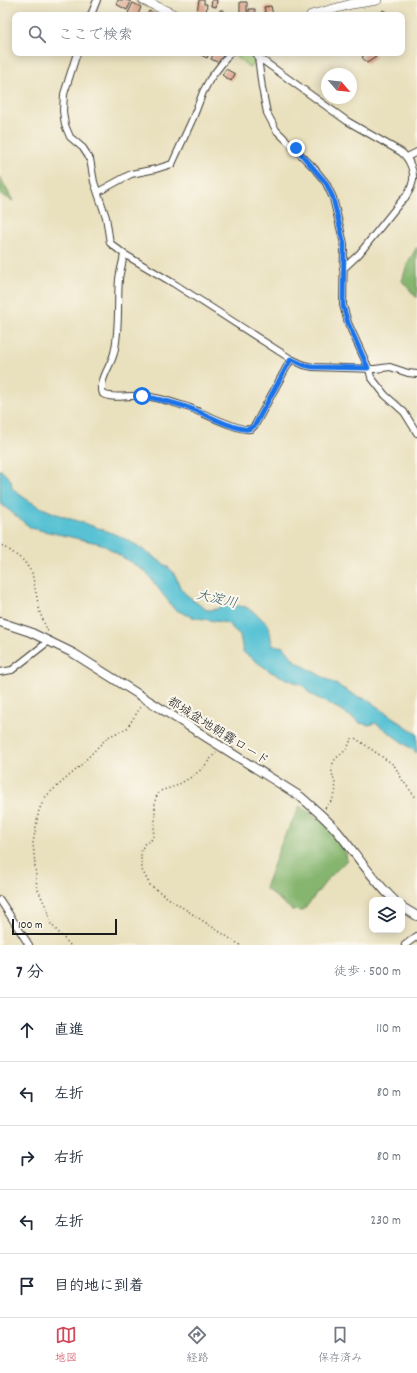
<!DOCTYPE html>
<html lang="ja">
<head>
<meta charset="utf-8">
<style>
	:root { --surface:#fff; --page:#f6f6f7; --text:#1f2937; --muted:#747a83; --line:#e0e1e3; --accent:#d1495b }
	body { margin:0; font-family:Dekko,"Klee One",sans-serif; background:var(--page); color:var(--text) }
	.controls { position:absolute; right:12px; bottom:12px; display:grid; overflow:hidden; border-radius:8px; box-shadow:0 2px 10px #0003 }
	.controls button { width:36px; height:36px; display:grid; place-items:center; padding:0; border:0; border-bottom:1px solid var(--line); background:var(--surface); color:var(--text); font:20px sans-serif }
	.compass { position:absolute; left:321px; top:68px; width:36px; height:36px; border-radius:50%; background:var(--surface); box-shadow:0 2px 10px #0003; rotate:118deg }
	.scale { position:absolute; left:12px; bottom:10px; width:105px; box-sizing:border-box; padding-left:4px; border:2px solid #1c1c1c; border-top:0; font-size:11px; line-height:14px; white-space:nowrap; color:#1c1c1c; -webkit-text-stroke:3px #fbf7ec; paint-order:stroke }
	.stop { position:absolute; width:12px; height:12px; margin:-9px; border:3px solid #1a73e8; border-radius:50%; background:#fff }
	.stop.end { background:#1a73e8; border-color:#fff; box-shadow:0 1px 4px #0008 }
	.list { margin:0; padding:0; list-style:none }
	h2 { display:flex; justify-content:space-between; align-items:center; height:52px; margin:0; padding:0 16px; font-size:17px }
	h2 small { font-size:13px; font-weight:400; color:var(--muted) }
	.list li { display:grid; grid-template-columns:26px 1fr auto; gap:12px; align-items:center; box-sizing:border-box; height:64px; padding:0 16px; border-top:1px solid var(--line) }
	.list b { display:block; font-size:15px; white-space:nowrap }
	.list em { font-size:13px; font-style:normal; color:var(--muted) }
	.icon { flex:none; width:22px; height:22px; fill:none; stroke:currentColor; stroke-width:2; stroke-linecap:round; stroke-linejoin:round }
	.map { position:relative; flex:none; width:417px; height:945px; overflow:hidden }
	.search { position:absolute; background:var(--surface); box-shadow:0 2px 10px #0003; left:12px; right:12px; top:12px; height:44px; display:flex; align-items:center; gap:10px; box-sizing:border-box; padding:0 14px; border-radius:8px; color:var(--muted); font-size:15px }
	.sheet { height:372px; background:var(--surface) }
	nav { display:flex; justify-content:space-around; align-items:center; box-sizing:border-box; height:56px; border-top:1px solid var(--line); background:var(--surface); font-size:11px; color:var(--muted) }
	nav a { display:grid; justify-items:center; gap:2px }
	nav .on { color:var(--accent) }
	.map>svg:first-child { display:block }
	.green { fill:#a7d380; stroke:#62784e }
	.forest { fill:#85b56e; stroke:#506845 }
	.water { fill:#58c2d4; stroke:#3a6f78 }
	.building { fill:#d99478 }
	.lines { fill:none; stroke-linecap:round; stroke-linejoin:round }
	.minor-casing { stroke:#3b3934; stroke-width:8 }
	.tertiary-casing { stroke:#3b3934; stroke-width:10 }
	.secondary-casing { stroke:#3b3934; stroke-width:10 }
	.path { stroke:#3b3934; stroke-width:1.5; stroke-dasharray:1 3; stroke-linecap:butt }
	.minor { stroke:#fff; stroke-width:6 }
	.tertiary { stroke:#fff; stroke-width:8 }
	.secondary { stroke:#fff; stroke-width:9 }
	.route { stroke:#1a73e8; stroke-width:5 }
	.labels { text-anchor:middle; stroke-width:4; stroke-linejoin:round; paint-order:stroke }
	.street-label { font-size:13px; fill:#1c1c1c; stroke:#fbf7ec }
	.water-label { font-size:14px; font-style:italic; fill:#345e66; stroke:#fbf7ec }
</style>
</head>
<body>
<div class="map">
<svg width="417" height="945" viewBox="0 0 417 945">
	<rect width="100%" height="100%" fill="#fbf7ec"/>
	<filter id="ink" filterUnits="userSpaceOnUse"><feTurbulence type="fractalNoise" baseFrequency=".025" numOctaves="2"/><feDisplacementMap in="SourceGraphic" scale="8" xChannelSelector="R" yChannelSelector="G"/><feConvolveMatrix kernelMatrix="1 2 1 2 8 2 1 2 1" color-interpolation-filters="sRGB"/></filter>
	<filter id="wash" filterUnits="userSpaceOnUse"><feTurbulence type="fractalNoise" baseFrequency=".012" numOctaves="4" result="noise"/><feDisplacementMap in="SourceGraphic" scale="16" xChannelSelector="R" yChannelSelector="G"/><feGaussianBlur stdDeviation="0.9" result="paint"/><feColorMatrix in="noise" values="0 0 0 0 0 0 0 0 0 0 0 0 0 0 0 0 0 1.4 0 .05"/><feComposite in="paint" operator="in"/></filter>
	<g filter="url(#wash)">
		<rect width="100%" height="100%" fill="#e9e0bd"/>
		<path class="green" d="M235,53H250L255,64L249,67L233,54Z"/>
		<path class="forest" d="M0,177L13,201L0,194Z
			M417,247V298L402,281L408,262Z
			M300,806C321,820 343,833 347,860L328,879L303,911L292,910L265,888L283,839Z"/>
		<path class="water" d="M0,469L11,480L12,488C46,520 98,521 136,545C143,550 170,567 173,572C177,577 178,584 181,589C188,597 198,604 207,610L217,609L225,604L246,607L259,616L269,626L272,645L284,647L295,661L358,697L366,699L417,734V753L376,723L369,725L360,723L341,710L310,694L304,686L271,672L243,652L240,635L227,623L192,617L174,609L146,572L102,544L31,528L0,503Z"/>
		<g id="blocks">
			<path class="building" d="M118,0H126L131,2L127,10L116,4Z
				M199,0H204V4H207L206,13L197,12Z
				M212,0H217L216,7L211,6Z
				M240,2H247V15H240Z
				M133,3L141,7L138,15H131L128,13Z
				M271,6L273,15H266L264,7Z
				M249,9H255V14H249Z
				M220,10H224L223,15H219Z
				M383,10L390,14L389,15H380Z
				M149,11L157,15H147Z
				M200,53H209L207,58L199,54Z
				M214,53L224,54L219,63L211,59Z
				M367,53H373L376,57L367,63L362,57Z
				M226,69L235,74L231,81L222,75Z"/>
		</g>
	</g>
	<g filter="url(#ink)">
		<use href="#blocks" fill-opacity="0" stroke="#3b3934" stroke-width="1"/>
		<g class="lines">
			<defs>
				<path id="minor" d="M91,15L97,0
					M77,53L64,94L63,111L65,125L70,137L83,148L90,159L94,182L106,217L110,243L124,254L173,283L291,359L304,365L313,367L375,369L390,367L408,373L417,374
					M256,53L258,57L262,88L267,113L276,130L314,168L326,183L333,198L344,244L343,305L348,323L369,369L371,377L385,395L404,412L417,433
					M258,57L347,121L401,152C409,158 416,173 412,184C411,189 407,194 405,198L403,199L359,254L343,269
					M407,157L417,152
					M98,192L131,174L156,169L172,164L193,118L203,92L210,79L230,53
					M124,254C123,262 120,271 119,279C117,304 120,328 114,353C111,366 98,381 103,394C115,400 130,394 143,396C159,397 175,403 190,408C201,412 241,432 250,429C252,429 254,426 255,425L291,359
					M0,672L12,670L49,641
					M0,900L29,945
					M405,945L417,936"/>
				<path id="tertiary" d="M0,622L30,632L73,653L301,797C313,808 326,818 337,831C356,854 372,879 394,900
					M402,907L417,916"/>
				<path id="secondary" d="M143,0L175,15
					M311,15L352,4L377,0"/>
			</defs>
			<use href="#minor" class="minor-casing"/>
			<use href="#tertiary" class="tertiary-casing"/>
			<use href="#secondary" class="secondary-casing"/>
			<path class="path" d="M0,543L24,561L32,573L40,613L48,632
				M216,752L203,768L193,776L176,786L160,791L157,795L155,801V821L153,837L151,840L144,844L141,852V860L142,870L150,885L171,900L240,945
				M325,808C348,786 325,778 334,761C337,756 344,753 347,748C349,745 350,742 351,739L355,738L394,765L403,781L417,799
				M70,945L51,924L48,911L37,888L33,843L39,810L46,796L77,769L100,745L108,737L127,728L142,705"/>
			<use href="#minor" class="minor"/>
			<use href="#tertiary" class="tertiary"/>
			<use href="#secondary" class="secondary"/>
		</g>
	</g>
	<g class="lines" filter="url(#ink)">
		<path class="route" d="M142,396C159,399 176,403 192,409C208,415 228,427 244,429C249,430 252,428 255,425L291,359L304,365L313,367L368,368L348,323L343,306L344,244L333,198L326,183L296,148"/>
	</g>
	<g class="labels">
		<g class="street-label">
			<text transform="translate(219 730) rotate(32)" y="5">都城盆地朝霧ロード</text>
		</g>
		<g class="water-label">
			<text transform="translate(217 598) rotate(13)" y="5">大淀川</text>
		</g>
	</g>
</svg>
<div class="controls">
<button><svg class="icon" aria-label="layers" viewBox="0 0 24 24"><path d="M12 4l9 5-9 5-9-5zM3 14l9 5 9-5"/></svg></button>
</div>
<svg class="compass" viewBox="-18 -18 36 36"><path d="M0-13l5 13h-10z" fill="#e53935"/><path d="M0 13l5-13h-10z" fill="#747a83"/></svg>
<div class="scale">100 m</div>
<div class="stop" style="left:142px;top:396px"></div>
<div class="stop end" style="left:296px;top:148px"></div>
<div class="search"><svg class="icon" aria-label="search" viewBox="0 0 24 24"><circle cx="10" cy="10" r="6"/><path d="M15 15l6 6"/></svg>ここで検索</div>
</div>
<section class="sheet">
<h2>7 分<small>徒歩 · 500 m</small></h2>
<ul class="list">
<li><svg class="icon" aria-label="ahead" viewBox="0 0 24 24"><path d="M12 20V5M6 11l6-6 6 6"/></svg><div><b>直進</b></div><em>110 m</em></li>
<li><svg class="icon" aria-label="left" viewBox="0 0 24 24"><path d="M17 20v-9H6M10 6l-5 5 5 5"/></svg><div><b>左折</b></div><em>80 m</em></li>
<li><svg class="icon" aria-label="right" viewBox="0 0 24 24"><path d="M7 20v-9h11M14 6l5 5-5 5"/></svg><div><b>右折</b></div><em>80 m</em></li>
<li><svg class="icon" aria-label="left" viewBox="0 0 24 24"><path d="M17 20v-9H6M10 6l-5 5 5 5"/></svg><div><b>左折</b></div><em>230 m</em></li>
<li><svg class="icon" aria-label="arrive" viewBox="0 0 24 24"><path d="M6 21V4h12l-3 4 3 4H6"/></svg><div><b>目的地に到着</b></div></li>
</ul>
</section>
<nav>
<a class="on"><svg class="icon" aria-label="map" viewBox="0 0 24 24"><path d="M3 6l6-2 6 2 6-2v14l-6 2-6-2-6 2zM9 4v14M15 6v14"/></svg>地図</a>
<a><svg class="icon" aria-label="directions" viewBox="0 0 24 24"><path d="M12 3l9 9-9 9-9-9zM9 14v-3h6M13 9l2 2-2 2"/></svg>経路</a>
<a><svg class="icon" aria-label="saved" viewBox="0 0 24 24"><path d="M7 4h10v16l-5-4-5 4z"/></svg>保存済み</a>
</nav>
</body>
</html>
